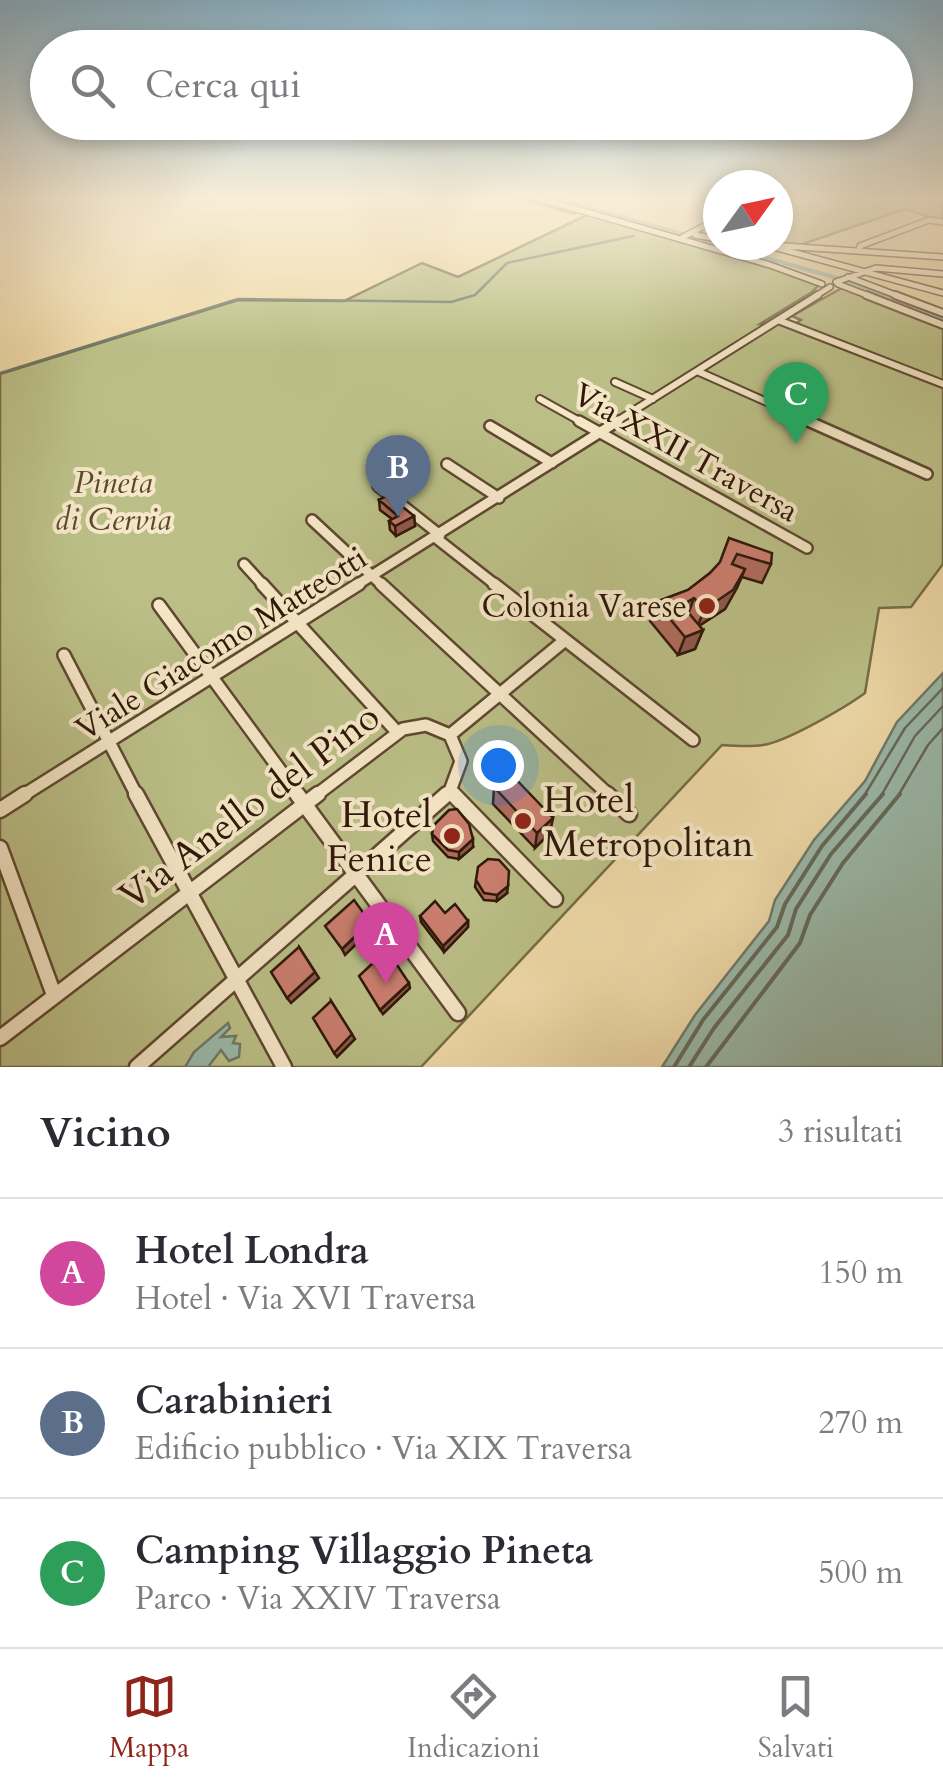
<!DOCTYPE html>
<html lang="it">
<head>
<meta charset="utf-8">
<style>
	:root { --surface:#fff; --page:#f7f7f7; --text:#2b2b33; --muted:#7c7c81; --line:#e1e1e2; --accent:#8f2418 }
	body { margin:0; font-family:Cardo,serif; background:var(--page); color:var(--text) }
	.compass { position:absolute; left:703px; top:170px; width:90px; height:90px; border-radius:50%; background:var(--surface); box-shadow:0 5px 15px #0003; rotate:57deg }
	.you { position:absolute; left:498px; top:765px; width:35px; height:35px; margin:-25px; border:8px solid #fff; border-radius:50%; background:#1a73e8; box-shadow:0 0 0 15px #1a73e833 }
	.badge { display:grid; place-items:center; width:65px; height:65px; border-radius:50%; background:var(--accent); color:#fff; font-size:32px; font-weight:700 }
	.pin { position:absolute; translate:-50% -82px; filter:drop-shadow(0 2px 5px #0008) }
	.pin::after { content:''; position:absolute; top:52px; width:35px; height:30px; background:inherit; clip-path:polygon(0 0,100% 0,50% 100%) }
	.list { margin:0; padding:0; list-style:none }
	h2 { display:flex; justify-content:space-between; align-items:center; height:130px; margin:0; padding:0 40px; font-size:42px }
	h2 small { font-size:32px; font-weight:400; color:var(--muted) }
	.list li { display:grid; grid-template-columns:65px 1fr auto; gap:30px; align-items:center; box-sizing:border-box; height:150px; padding:0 40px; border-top:2px solid var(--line) }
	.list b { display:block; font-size:38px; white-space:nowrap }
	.list p { margin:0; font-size:32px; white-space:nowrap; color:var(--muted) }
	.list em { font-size:32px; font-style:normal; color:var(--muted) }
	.icon { flex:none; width:55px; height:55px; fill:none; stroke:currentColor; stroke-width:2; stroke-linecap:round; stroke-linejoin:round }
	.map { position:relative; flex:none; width:943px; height:1067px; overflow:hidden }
	.search { position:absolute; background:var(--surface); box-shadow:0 5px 15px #0003; left:30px; right:30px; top:30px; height:110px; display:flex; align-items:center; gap:25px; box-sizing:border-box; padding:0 35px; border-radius:55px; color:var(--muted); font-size:38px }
	.sheet { height:580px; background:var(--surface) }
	nav { display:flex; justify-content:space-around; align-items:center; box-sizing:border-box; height:140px; border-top:2px solid var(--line); background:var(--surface); font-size:28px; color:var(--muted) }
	nav a { display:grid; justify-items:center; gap:5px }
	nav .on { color:var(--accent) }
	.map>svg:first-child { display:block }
	.green { fill:#bbbf87; stroke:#756c48; stroke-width:2.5 }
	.water { fill:#9abaab; stroke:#6f796a; stroke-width:2.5 }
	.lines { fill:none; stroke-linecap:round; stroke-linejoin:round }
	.shore-far1 { stroke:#64695a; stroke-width:2.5 }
	.shore { stroke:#64695a; stroke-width:4 }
	.stream { stroke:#6f796a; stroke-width:2.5 }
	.canal-far1 { stroke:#9abaab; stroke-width:4 }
	.canal { stroke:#9abaab; stroke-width:5 }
	.minor-far4-casing { stroke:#5f4830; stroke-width:8 }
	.minor-far3-casing { stroke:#5f4830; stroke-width:10 }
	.minor-far2-casing { stroke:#5f4830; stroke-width:14 }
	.minor-far1-casing { stroke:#5f4830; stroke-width:16 }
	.minor-casing { stroke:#5f4830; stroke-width:19 }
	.minor-far4 { stroke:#f5e7c7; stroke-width:5 }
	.minor-far3 { stroke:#f5e7c7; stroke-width:6 }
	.minor-far2 { stroke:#f5e7c7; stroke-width:9 }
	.minor-far1 { stroke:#f5e7c7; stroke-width:11 }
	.minor { stroke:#f5e7c7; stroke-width:14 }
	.wall { fill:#af6c5f; stroke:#2f1808; stroke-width:2.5 }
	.shaded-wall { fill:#8e584e; stroke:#2f1808; stroke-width:2.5 }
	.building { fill:#cb7e6f; stroke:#2f1808; stroke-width:2.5 }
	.poi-dot { fill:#8f2418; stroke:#f5e7c7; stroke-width:4 }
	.labels { text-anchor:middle; stroke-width:8; stroke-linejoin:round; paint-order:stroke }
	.street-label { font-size:32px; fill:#2f1808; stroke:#f5e7c7 }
	.park-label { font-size:32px; font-style:italic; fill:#594a2e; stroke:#f5e7c7 }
	.poi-label { font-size:32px; fill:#2f1808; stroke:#f5e7c7; text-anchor:end }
	.near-poi-label { font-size:38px; fill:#2f1808; stroke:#f5e7c7; text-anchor:start }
	.near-street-label { font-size:38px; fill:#2f1808; stroke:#f5e7c7 }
</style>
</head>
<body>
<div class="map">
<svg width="943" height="1067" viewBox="0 0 943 1067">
	<rect width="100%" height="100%" fill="#f0daa9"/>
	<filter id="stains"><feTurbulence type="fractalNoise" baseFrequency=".002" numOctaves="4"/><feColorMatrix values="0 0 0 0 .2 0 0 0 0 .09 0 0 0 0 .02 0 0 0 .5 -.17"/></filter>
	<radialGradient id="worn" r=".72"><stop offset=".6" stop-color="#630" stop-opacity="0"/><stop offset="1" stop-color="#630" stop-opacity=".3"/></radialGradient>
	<path class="green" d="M523,198H536L811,280L818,286L812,292L760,324H784L943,386V564L911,607L879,608L865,693C846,707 786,742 763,745C750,747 736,746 722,745L421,1067H0V374L238,300L344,301L422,263L458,277L587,215Z
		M792,198H943V221L905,209L800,245L778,244V202Z
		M842,288L943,328V381L795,324L801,320L792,316Z"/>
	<path class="water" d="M943,673V1067H662L695,1015L769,921L775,900L814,840L865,781L897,722Z
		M228,1023L230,1028L221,1037L236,1036L233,1043L240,1044L239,1057L229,1061L221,1050L208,1067H185L194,1052Z"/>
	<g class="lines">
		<path class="shore-far1" d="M864,796L905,728L943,688
			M881,796L915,736L943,706
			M898,796L928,745L943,728"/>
		<path class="shore" d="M674,1067L703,1020L777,927L785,904L822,846L866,794
			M689,1067L714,1028L788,935L796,909L831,854L883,794
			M706,1067L800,943L810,915L843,863L900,794"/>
		<path class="stream" d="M519,198L575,214
			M0,373L238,299L451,302L475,295L507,263L633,236"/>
		<path class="canal-far1" d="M554,198L718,244
			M720,245L848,281L890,297"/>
		<path class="canal" d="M883,295L943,318"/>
		<defs>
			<path id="minor-far4" d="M538,198L770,265L822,284
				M778,200L784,198
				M695,235L718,239
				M683,237L718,219
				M766,245L943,293
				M784,246L943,257
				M723,250L745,245
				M859,251L860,246L929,220L943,222
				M848,277L901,297
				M836,282L876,268L943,274
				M838,284L872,297
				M814,297L830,287"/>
			<path id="minor-far3" d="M866,295L943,325
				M895,295L943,313
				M778,320L943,384
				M697,371L814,423
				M615,382L653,399
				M540,399L583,423
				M614,423L818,295"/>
			<path id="minor-far2" d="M579,421L807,548
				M808,421L927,474
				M490,426L552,463
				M447,464L499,498
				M378,486L440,535
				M312,520L383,586
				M436,538L497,586
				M244,564L264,586
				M355,586L618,421"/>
			<path id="minor-far1" d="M262,584L397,732
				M381,584L610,796
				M494,584L693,740
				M159,605L299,796
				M64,655L137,796
				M450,735L564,641
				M450,791L455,796
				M22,796L359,584
				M315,796L403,729L426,725L450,735L461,761L450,791L444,796"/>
			<path id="minor" d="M136,794L284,1067
				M297,794L458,1013
				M453,794L555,899
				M607,794L629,814
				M0,810L25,794
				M0,848L54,995
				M0,1038L318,794
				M137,1067L447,794"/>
		</defs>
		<use href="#minor-far4" class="minor-far4-casing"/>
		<use href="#minor-far3" class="minor-far3-casing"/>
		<use href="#minor-far2" class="minor-far2-casing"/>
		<use href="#minor-far1" class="minor-far1-casing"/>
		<use href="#minor" class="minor-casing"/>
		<use href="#minor-far4" class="minor-far4"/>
		<use href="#minor-far3" class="minor-far3"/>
		<use href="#minor-far2" class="minor-far2"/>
		<use href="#minor-far1" class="minor-far1"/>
		<use href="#minor" class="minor"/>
	</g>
	<path class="wall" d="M379,500L414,516L415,526L396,536L390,530L389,521L392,519L380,510Z
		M729,538L771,564L762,583L742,577L725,609L699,626L703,630L695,649L678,655L650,621L656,602L688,590L710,573L720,563Z
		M494,787L550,833L535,848L493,804Z
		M432,834L473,847L459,859L448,857L433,841Z
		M476,880L507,893L497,901L484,900L475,887Z
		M445,913L468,921V927L444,952L421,922L420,916Z"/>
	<path class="shaded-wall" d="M414,516L415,526L396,536L395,526Z
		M745,569L737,588L725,609L697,627L705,609Z
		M694,598L687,617L682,605Z
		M703,630L695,649L678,655L685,637Z
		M553,818L550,833L535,848L537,833Z
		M473,839V847L459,859V852Z
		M508,886L507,893L497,901V895Z
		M468,921V927L444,952L443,946Z
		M370,922L372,929L345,955L342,949Z
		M299,947L319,978L291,1003L287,998Z
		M409,983L410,988L383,1014L380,1010Z
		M331,1001L355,1039L337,1057L334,1053Z"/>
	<path class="building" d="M388,495L414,516L395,526L389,521L398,516L379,500Z
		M729,538L772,553L771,564L737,554L732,564L745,569L733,590L705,609L694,598L682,605L703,630L685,637L656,602L688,590L710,573L720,562Z
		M510,773L553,818L537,833L494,787Z
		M457,809L469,824L473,839L459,852L448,850L432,834L434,825L449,810Z
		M488,859L499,860L509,871L508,886L497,895L484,893L476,880L478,867Z
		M354,900L370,922L342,949L325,926Z
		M435,901L445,913L455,904L468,921L443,946L420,916Z
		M299,947L315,972L287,998L271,972Z
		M387,950L409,983L380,1010L359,976Z
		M331,1001L352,1034L334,1053L313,1018Z"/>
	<linearGradient id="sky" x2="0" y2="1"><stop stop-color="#89b6d0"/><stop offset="0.57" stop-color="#f8eed8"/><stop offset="1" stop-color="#f8eed8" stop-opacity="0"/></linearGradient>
	<rect width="943" height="348" fill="url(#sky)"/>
	<g class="poi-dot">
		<circle cx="707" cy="606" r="10"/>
		<circle cx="523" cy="821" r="10"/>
		<circle cx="452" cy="836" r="10"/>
	</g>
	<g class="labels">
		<g class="street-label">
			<text transform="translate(686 452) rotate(29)" y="11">Via XXII Traversa</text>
			<text transform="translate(221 643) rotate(-32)" y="11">Viale Giacomo Matteotti</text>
		</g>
		<g class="park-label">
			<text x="113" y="493">Pineta<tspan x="113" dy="37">di Cervia</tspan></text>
		</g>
		<g class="poi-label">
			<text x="687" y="617">Colonia Varese</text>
		</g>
		<g class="near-poi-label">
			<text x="543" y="812">Hotel<tspan x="543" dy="44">Metropolitan</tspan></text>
			<text x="432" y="827" text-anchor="end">Hotel<tspan x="432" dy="44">Fenice</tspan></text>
		</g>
		<g class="near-street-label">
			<text transform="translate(249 806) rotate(-37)" y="13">Via Anello del Pino</text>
		</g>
	</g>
	<rect width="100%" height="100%" filter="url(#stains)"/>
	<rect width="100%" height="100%" fill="url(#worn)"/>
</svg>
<svg class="compass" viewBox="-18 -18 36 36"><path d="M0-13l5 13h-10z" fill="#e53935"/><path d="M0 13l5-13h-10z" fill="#7c7c81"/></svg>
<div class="you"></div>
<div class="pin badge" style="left:386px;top:984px;background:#d1479c">A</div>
<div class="pin badge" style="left:398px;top:517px;background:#5c6f8a">B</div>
<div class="pin badge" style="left:796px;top:444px;background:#2e9e5b">C</div>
<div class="search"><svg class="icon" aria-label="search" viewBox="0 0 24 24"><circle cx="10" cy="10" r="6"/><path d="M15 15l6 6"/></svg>Cerca qui</div>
</div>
<section class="sheet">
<h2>Vicino<small>3 risultati</small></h2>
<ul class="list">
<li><span class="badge" style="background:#d1479c">A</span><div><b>Hotel Londra</b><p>Hotel · Via XVI Traversa</p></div><em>150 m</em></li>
<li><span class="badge" style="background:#5c6f8a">B</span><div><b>Carabinieri</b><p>Edificio pubblico · Via XIX Traversa</p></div><em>270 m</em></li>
<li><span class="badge" style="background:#2e9e5b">C</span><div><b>Camping Villaggio Pineta</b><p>Parco · Via XXIV Traversa</p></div><em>500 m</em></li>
</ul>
</section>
<nav>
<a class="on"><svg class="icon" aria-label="map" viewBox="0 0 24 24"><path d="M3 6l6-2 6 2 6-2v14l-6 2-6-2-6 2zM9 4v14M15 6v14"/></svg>Mappa</a>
<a><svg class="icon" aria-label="directions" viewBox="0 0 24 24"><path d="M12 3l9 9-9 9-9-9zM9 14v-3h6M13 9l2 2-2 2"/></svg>Indicazioni</a>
<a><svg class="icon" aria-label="saved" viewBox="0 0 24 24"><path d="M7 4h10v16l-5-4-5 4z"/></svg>Salvati</a>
</nav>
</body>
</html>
